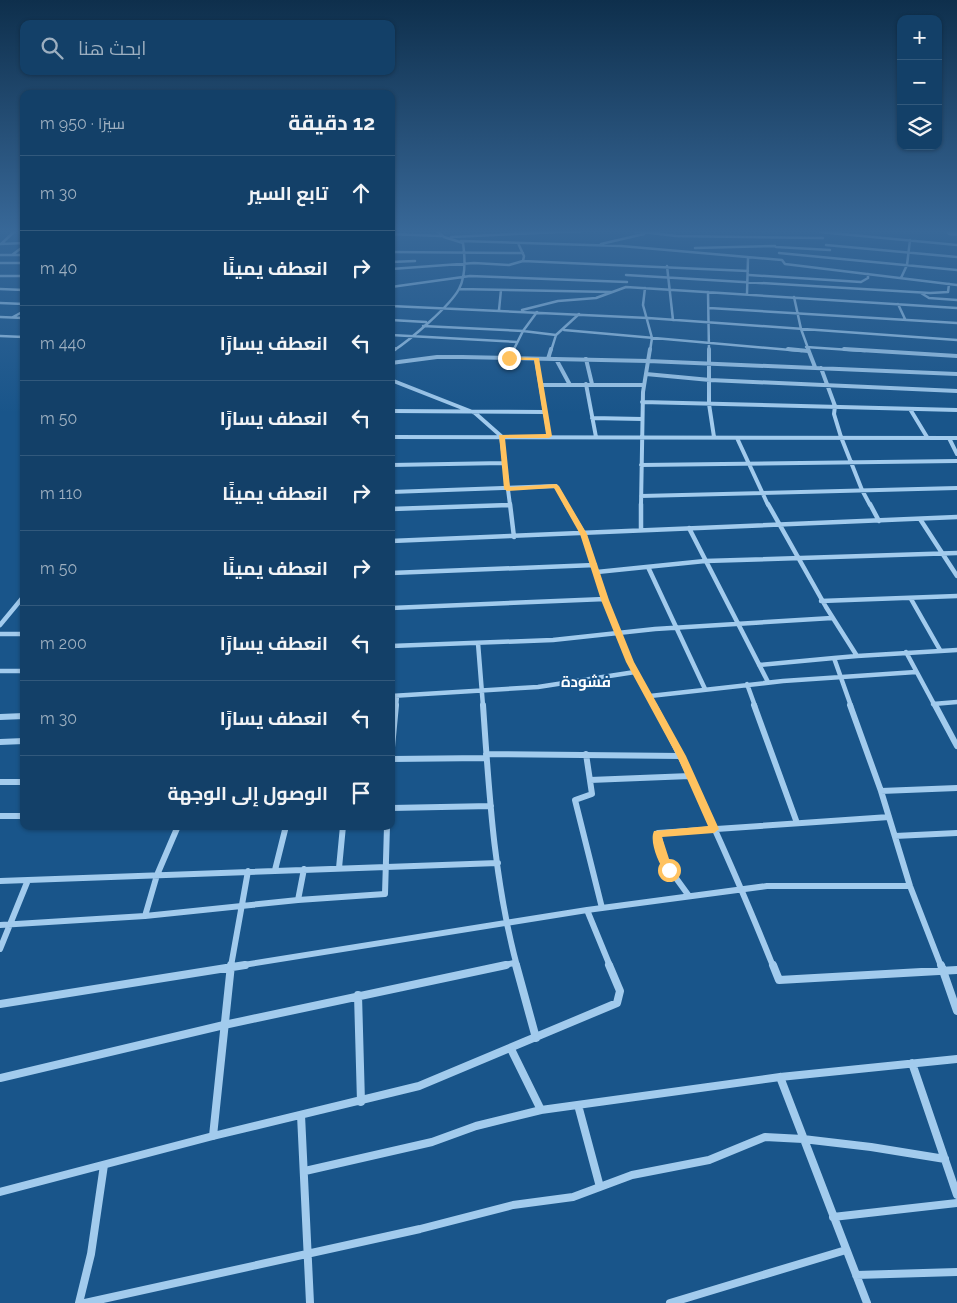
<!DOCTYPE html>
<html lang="ar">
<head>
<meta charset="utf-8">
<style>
	:root { --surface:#134068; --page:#204b71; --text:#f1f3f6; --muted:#9dafc0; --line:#32597c }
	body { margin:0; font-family:Raleway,Cairo,sans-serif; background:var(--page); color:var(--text); direction:rtl }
	.controls { position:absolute; right:15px; top:15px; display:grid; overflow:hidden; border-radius:10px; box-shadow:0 1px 4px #0004 }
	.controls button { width:45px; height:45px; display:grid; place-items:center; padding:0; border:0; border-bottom:1px solid var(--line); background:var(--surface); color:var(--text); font:25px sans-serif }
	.stop { position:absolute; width:15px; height:15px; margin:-11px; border:4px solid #ffc25f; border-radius:50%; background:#fff }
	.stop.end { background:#ffc25f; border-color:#fff; box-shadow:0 1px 5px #0008 }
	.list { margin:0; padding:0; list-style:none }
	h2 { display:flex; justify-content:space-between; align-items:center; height:65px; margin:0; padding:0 20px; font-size:21px }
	h2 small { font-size:16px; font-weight:400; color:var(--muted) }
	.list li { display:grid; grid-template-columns:32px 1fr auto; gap:15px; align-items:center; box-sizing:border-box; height:75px; padding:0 20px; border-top:1px solid var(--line) }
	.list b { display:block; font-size:19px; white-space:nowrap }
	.list em { font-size:16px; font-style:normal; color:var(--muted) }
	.icon { flex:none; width:28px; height:28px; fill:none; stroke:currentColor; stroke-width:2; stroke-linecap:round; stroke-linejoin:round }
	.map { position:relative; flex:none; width:957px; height:1303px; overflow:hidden; direction:ltr }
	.search { position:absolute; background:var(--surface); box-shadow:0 1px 4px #0004; left:20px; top:20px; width:375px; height:55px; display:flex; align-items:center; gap:12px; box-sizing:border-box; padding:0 18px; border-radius:10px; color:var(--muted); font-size:19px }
	.panel { position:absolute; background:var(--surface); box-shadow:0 1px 4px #0004; left:20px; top:90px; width:375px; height:740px; border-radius:10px; direction:rtl }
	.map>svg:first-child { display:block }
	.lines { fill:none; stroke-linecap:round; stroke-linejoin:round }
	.minor-far4 { stroke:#a2cbed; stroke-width:2.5 }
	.minor-far3 { stroke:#a2cbed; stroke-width:4 }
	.minor-far2 { stroke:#a2cbed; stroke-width:4.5 }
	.minor-far1 { stroke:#a2cbed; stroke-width:6 }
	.minor { stroke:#a2cbed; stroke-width:8 }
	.tertiary { stroke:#a2cbed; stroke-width:9 }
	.route { fill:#ffc25f }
	.labels { text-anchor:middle; stroke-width:4; stroke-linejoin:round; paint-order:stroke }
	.neighbourhood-label { font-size:15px; font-weight:bold; fill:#fff; stroke:#19558a }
</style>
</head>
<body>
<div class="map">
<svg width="957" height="1303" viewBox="0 0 957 1303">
	<rect width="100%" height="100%" fill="#19558a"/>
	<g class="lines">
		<path class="minor-far4" d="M635,231L676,236L823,238
			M820,232L957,245
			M391,234L441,236
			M451,237L581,231
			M461,241L621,246L782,260L785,264L957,285
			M518,243L524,256L523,261
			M0,244L24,243
			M1,244L15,231
			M601,244L644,234
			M826,245L957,257
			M776,247L830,250
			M695,248L775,246
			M391,252L523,253
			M779,253L957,270
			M0,255H24
			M12,255L24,246
			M391,262L415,261
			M0,263H24
			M667,266L673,320
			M391,269L474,263L509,265L523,261L748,271
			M626,275L930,293L948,292L949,284
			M749,275L861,282L868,278V274
			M0,276H24
			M901,278L907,265L910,240
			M391,287L470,276L627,282
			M645,288L643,305L652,338L650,351
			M0,289L24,290
			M459,289L611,292
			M708,292L709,351
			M921,293L929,298L957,300
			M747,294L748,258
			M794,297L801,329L809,351
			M0,303L24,304
			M898,304L905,319
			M391,306L648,318L957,340
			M709,308L957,323
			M499,310L501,290
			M522,310L558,301L596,298L626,287L957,308
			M0,317L24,318
			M13,317L24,311
			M391,320L426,322
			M423,326L523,331L556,335
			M564,330L802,351
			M391,335L517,342
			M0,336L24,337
			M806,347L865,351
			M393,351C410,340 450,306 459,289C466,276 465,257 463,243L444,237L437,231
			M513,351L523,331L537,312
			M551,351L556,335L579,314"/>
		<path class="minor-far3" d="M709,349V404L714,437
			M788,349L808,351
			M808,349L815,367
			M844,349L957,356
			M391,352L395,349
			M509,358L514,349
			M536,359L549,436
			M548,359L551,349
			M556,359L570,385
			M586,359L592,384
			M391,363L437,357H462L648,361L957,374
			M821,368L835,406L834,414L841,437L862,490L870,505
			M646,374L710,380L957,391
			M391,380L475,413L501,436L510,505
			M586,384L596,437
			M541,385H644
			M642,402L957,410
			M910,409L927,437
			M391,411L545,412
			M592,418L642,419
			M391,437L957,438
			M737,438L768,505
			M949,438L957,454
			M391,465L504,463
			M641,465L957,461
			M391,492L556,486L567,505
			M641,496L957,488
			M504,505H509
			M641,505L643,392L650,349"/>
		<path class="minor-far2" d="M510,504L514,537
			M566,504L584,534L605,599L626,653L654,706
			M768,504L826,607L857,656L957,650
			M870,504L879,521
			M391,509L509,505
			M920,519L957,576
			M689,528L768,682
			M641,530V504
			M391,541L957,517
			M648,567L705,689
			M597,572L705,561L957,553
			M391,573L595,565
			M911,599L940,650
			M821,601L957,596
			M391,608L605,599
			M0,625L24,596
			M0,634H24
			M478,643L483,706
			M391,646L553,640L655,629L832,618
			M906,652L935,706
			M759,665L834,658
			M0,671H24
			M747,684L755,706
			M391,696L538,687L635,672
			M650,696L783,681L916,672
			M933,704L957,702
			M396,706L397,696
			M851,706L834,658L857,656"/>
		<path class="minor-far1" d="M483,705C489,792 494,881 517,966
			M654,705C699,789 737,877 773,966
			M754,705L797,823
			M850,705L881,791L910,886L941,966
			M935,705L957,746
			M0,717L24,716
			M0,742L24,741
			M486,754L681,756
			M586,754L592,794L575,800L602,908
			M391,758L396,705
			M391,759L486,758
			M590,780L690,776
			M0,782H24
			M881,791L957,788
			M391,808L491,806
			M0,816H24
			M895,836L957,833
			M339,868L343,826
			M275,870L286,826
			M0,881L498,863
			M689,896L665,863L658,833L889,817
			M298,900L304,869
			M587,910L610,966
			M145,916L157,875L178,826
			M0,925L145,916L298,900L385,894L387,826
			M0,949L28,880
			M231,966L248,871
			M237,966L587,910L767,886H910
			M500,966L514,963"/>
		<path class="minor" d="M516,965L536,1038
			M773,965L779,980L957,970
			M941,965L957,1011
			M358,995L361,1102
			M0,1004L245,965
			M511,1049L541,1110
			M912,1063L957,1195
			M780,1077L867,1303
			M0,1078L224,1025L506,965
			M578,1105L600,1187
			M301,1115L310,1303
			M213,1136L231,965
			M305,1171L432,1142L476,1126L541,1110L780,1077L957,1059
			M0,1192L213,1136L419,1086L617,1003L620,991L609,965
			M833,1217L957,1203
			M856,1275L957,1272
			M79,1303L91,1254L104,1165
			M85,1303L420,1229L513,1205L573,1197L632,1175L709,1160L765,1137L803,1139L871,1147L945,1159
			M670,1303L846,1250"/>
		<path class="tertiary" d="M951,231H957"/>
	</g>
	<linearGradient id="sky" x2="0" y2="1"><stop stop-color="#0e2f4c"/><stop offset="0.56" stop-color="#386898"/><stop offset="1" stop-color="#386898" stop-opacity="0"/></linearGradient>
	<rect width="957" height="413" fill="url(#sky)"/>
	<path class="route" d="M507,357L539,358L552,436L549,438H505L510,487L556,484L559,486L587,534L609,600L634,662L686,756L719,829L714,833L662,837L670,862L674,870L669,874L665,873C659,863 649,842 654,831L708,826L677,756L626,662L601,600L580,534L554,488L507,491L504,489L499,435L546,434L534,360H509Z"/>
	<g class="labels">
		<g class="neighbourhood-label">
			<text x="586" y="687">فشودة</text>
		</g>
	</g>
</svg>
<div class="controls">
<button>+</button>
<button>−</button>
<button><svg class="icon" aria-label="layers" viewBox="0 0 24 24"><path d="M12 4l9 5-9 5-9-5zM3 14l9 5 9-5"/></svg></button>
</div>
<div class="stop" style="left:669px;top:870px"></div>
<div class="stop end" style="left:509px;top:358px"></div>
<div class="search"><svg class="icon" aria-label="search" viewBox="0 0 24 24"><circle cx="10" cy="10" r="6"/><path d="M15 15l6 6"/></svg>ابحث هنا</div>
<section class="panel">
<h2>12 دقيقة<small>سيرًا · 950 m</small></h2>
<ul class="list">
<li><svg class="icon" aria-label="ahead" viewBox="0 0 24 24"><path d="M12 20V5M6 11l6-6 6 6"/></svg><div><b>تابع السير</b></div><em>30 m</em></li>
<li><svg class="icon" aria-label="right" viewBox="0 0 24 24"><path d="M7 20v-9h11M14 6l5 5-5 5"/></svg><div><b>انعطف يمينًا</b></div><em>40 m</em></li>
<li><svg class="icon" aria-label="left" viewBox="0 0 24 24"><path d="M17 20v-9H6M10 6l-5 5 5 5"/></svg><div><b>انعطف يسارًا</b></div><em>440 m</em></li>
<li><svg class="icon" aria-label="left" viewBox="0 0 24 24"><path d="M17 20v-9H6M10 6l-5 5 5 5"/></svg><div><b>انعطف يسارًا</b></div><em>50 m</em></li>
<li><svg class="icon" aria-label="right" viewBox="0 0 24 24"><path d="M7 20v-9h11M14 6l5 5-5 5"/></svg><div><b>انعطف يمينًا</b></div><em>110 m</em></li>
<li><svg class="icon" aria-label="right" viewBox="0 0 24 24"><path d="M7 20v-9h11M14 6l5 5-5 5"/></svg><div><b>انعطف يمينًا</b></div><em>50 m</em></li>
<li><svg class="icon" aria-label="left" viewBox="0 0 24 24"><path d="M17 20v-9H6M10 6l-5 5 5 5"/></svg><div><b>انعطف يسارًا</b></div><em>200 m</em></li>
<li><svg class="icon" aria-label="left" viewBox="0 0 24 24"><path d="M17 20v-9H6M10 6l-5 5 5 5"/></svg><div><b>انعطف يسارًا</b></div><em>30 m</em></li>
<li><svg class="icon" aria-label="arrive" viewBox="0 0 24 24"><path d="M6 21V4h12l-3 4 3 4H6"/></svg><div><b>الوصول إلى الوجهة</b></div></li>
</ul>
</section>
</div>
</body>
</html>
